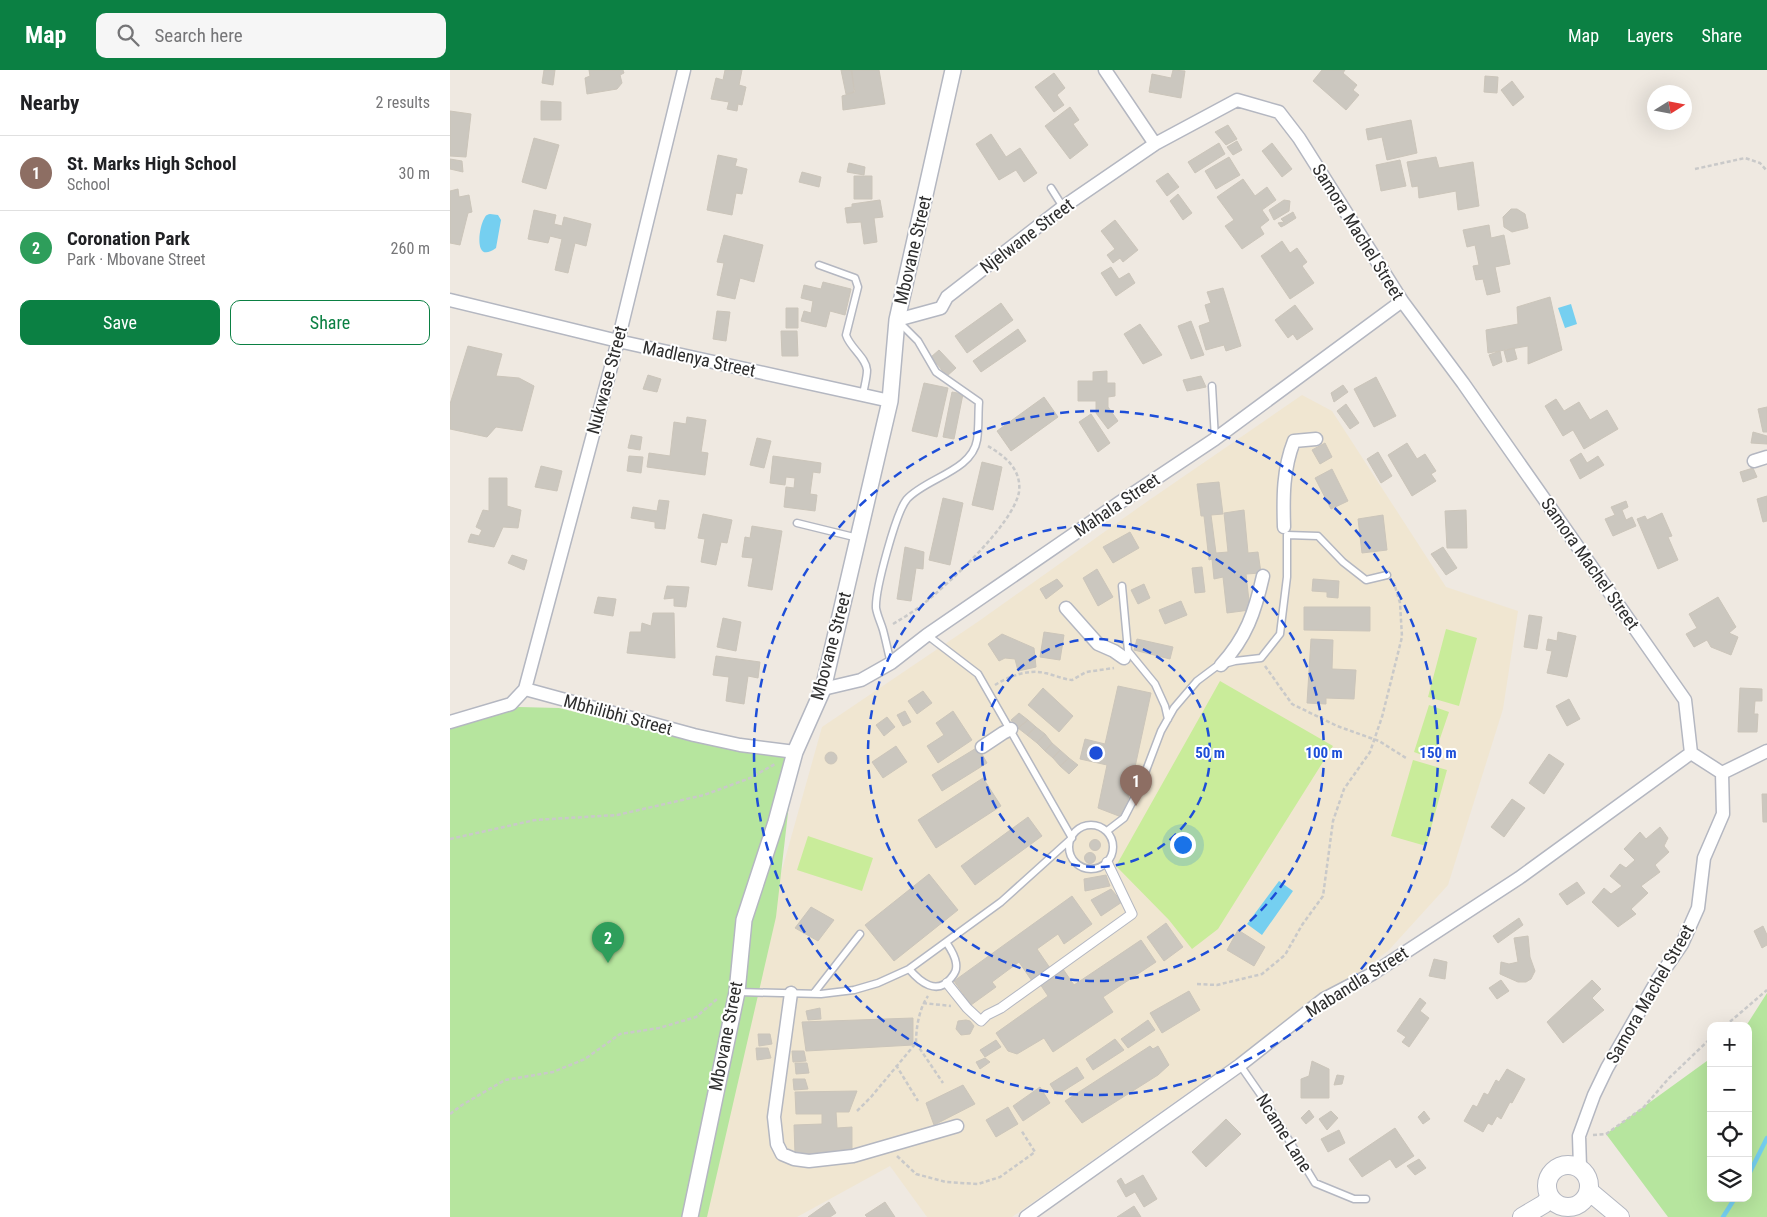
<!DOCTYPE html>
<html lang="en">
<head>
<meta charset="utf-8">
<style>
	:root { --surface:#fff; --page:#f6f6f6; --text:#202124; --muted:#757577; --line:#e0e0e0; --accent:#0b8043 }
	body { margin:0; font-family:"Roboto Condensed",sans-serif; background:var(--page); color:var(--text) }
	.controls { position:absolute; right:15px; bottom:15px; display:grid; overflow:hidden; border-radius:10px; box-shadow:0 5px 20px #0002 }
	.controls button { width:45px; height:45px; display:grid; place-items:center; padding:0; border:0; border-bottom:1px solid var(--line); background:var(--surface); color:var(--text); font:25px sans-serif }
	.compass { position:absolute; left:1197px; top:15px; width:45px; height:45px; border-radius:50%; background:var(--surface); box-shadow:0 5px 20px #0002; rotate:79deg }
	.you { position:absolute; left:732px; top:774px; width:18px; height:18px; margin:-12px; border:4px solid #fff; border-radius:50%; background:#1a73e8; box-shadow:0 0 0 8px #1a73e833 }
	.badge { display:grid; place-items:center; width:32px; height:32px; border-radius:50%; background:var(--accent); color:#fff; font-size:16px; font-weight:700 }
	.pin { position:absolute; translate:-50% -41px; filter:drop-shadow(0 1px 2px #0008) }
	.pin::after { content:''; position:absolute; top:26px; width:18px; height:15px; background:inherit; clip-path:polygon(0 0,100% 0,50% 100%) }
	.list { margin:0; padding:0; list-style:none }
	h2 { display:flex; justify-content:space-between; align-items:center; height:65px; margin:0; padding:0 20px; font-size:21px }
	h2 small { font-size:16px; font-weight:400; color:var(--muted) }
	.list li { display:grid; grid-template-columns:32px 1fr auto; gap:15px; align-items:center; box-sizing:border-box; height:75px; padding:0 20px; border-top:1px solid var(--line) }
	.list b { display:block; font-size:19px; white-space:nowrap }
	.list p { margin:0; font-size:16px; white-space:nowrap; color:var(--muted) }
	.list em { font-size:16px; font-style:normal; color:var(--muted) }
	.actions { display:flex; gap:10px; padding:15px 20px }
	.actions a { flex:1; padding:11px 0; border:1px solid var(--accent); border-radius:10px; text-align:center; font-size:18px; color:var(--accent) }
	.actions .main { background:var(--accent); color:#fff }
	.icon { flex:none; width:28px; height:28px; fill:none; stroke:currentColor; stroke-width:2; stroke-linecap:round; stroke-linejoin:round }
	.map { position:relative; flex:none; width:1317px; height:1147px; overflow:hidden }
	header { display:flex; align-items:center; gap:30px; box-sizing:border-box; height:70px; padding:0 25px; background:var(--accent); color:#fff }
	header strong { font-size:24px }
	nav { display:flex; gap:28px; margin-inline-start:auto; font-size:18px }
	.search { width:350px; height:45px; background:var(--page); display:flex; align-items:center; gap:12px; box-sizing:border-box; padding:0 18px; border-radius:10px; color:var(--muted); font-size:19px }
	main { display:flex }
	aside { flex:1; background:var(--surface) }
	.map>svg:first-child { display:block }
	.education { fill:#f0e6d1 }
	.green { fill:#b6e59e }
	.pitch { fill:#c9ec9a }
	.water { fill:#75cff0 }
	.lines { fill:none; stroke-linecap:round; stroke-linejoin:round }
	.stream { stroke:#75cff0; stroke-width:4.5 }
	.building { fill:#cbc7bf; stroke:#cbc5ba }
	.service-casing { stroke:#b4b7c1; stroke-width:9 }
	.pedestrian-casing { stroke:#b4b7c1; stroke-width:11 }
	.minor-casing { stroke:#b4b7c1; stroke-width:15 }
	.tertiary-casing { stroke:#b4b7c1; stroke-width:18 }
	.secondary-casing { stroke:#b4b7c1; stroke-width:20 }
	.path { stroke:#c9c9c9; stroke-width:2.5; stroke-dasharray:4 2.5; stroke-linecap:butt }
	.service { stroke:#fff; stroke-width:6 }
	.pedestrian { stroke:#fff; stroke-width:9 }
	.minor { stroke:#fff; stroke-width:12 }
	.tertiary { stroke:#fff; stroke-width:15 }
	.secondary { stroke:#fff; stroke-width:18 }
	.ring { fill:none; stroke:#1d4ed8; stroke-width:2.5; stroke-dasharray:9 6 }
	.labels { text-anchor:middle; stroke-width:4; stroke-linejoin:round; paint-order:stroke }
	.street-label { font-size:18px; fill:#2e2e2e; stroke:#fff }
	.centre { fill:#1d4ed8; stroke:#fff; stroke-width:2.5 }
	.ring-label { font-size:15px; text-anchor:middle; font-weight:bold; fill:#1d4ed8; stroke:#fff; stroke-width:4; stroke-linejoin:round; paint-order:stroke }
</style>
</head>
<body>
<header>
<strong>Map</strong>
<div class="search"><svg class="icon" aria-label="search" viewBox="0 0 24 24"><circle cx="10" cy="10" r="6"/><path d="M15 15l6 6"/></svg>Search here</div>
<nav><a>Map</a><a>Layers</a><a>Share</a></nav>
</header>
<main>
<aside>
<h2>Nearby<small>2 results</small></h2>
<ul class="list">
<li><span class="badge" style="background:#8d6e63">1</span><div><b>St. Marks High School</b><p>School</p></div><em>30 m</em></li>
<li><span class="badge" style="background:#2e9e5b">2</span><div><b>Coronation Park</b><p>Park · Mbovane Street</p></div><em>260 m</em></li>
</ul>
<div class="actions"><a class="main">Save</a><a>Share</a></div>
</aside>
<div class="map">
<svg width="1317" height="1147" viewBox="0 0 1317 1147">
	<rect width="100%" height="100%" fill="#efe9e1"/>
	<path class="education" d="M852,325L882,341L996,517L1068,541L1053,639L998,815L938,881L562,1147H477L440,1096L347,1147H242L302,907L372,657L529,551L695,433Z"/>
	<path class="green" d="M69,637L109,638L251,673L307,684L345,682L326,847L257,1147H0V658L32,647Z
		M1317,923V1147H1218L1156,1064L1261,988V1128H1298V956H1296Z"/>
	<path class="pitch" d="M996,559L1027,568L1009,636L978,627Z
		M770,611L883,676L768,859L742,879L719,850L666,796Z
		M979,635L999,642L983,689L964,682Z
		M963,690L997,700L976,776L941,766Z
		M358,766L423,788L412,821L347,800Z"/>
	<path class="water" d="M40,144L48,145L51,150L46,178C23,195 29,157 34,149C36,145 36,145 40,144Z
		M1121,234L1127,254L1115,258L1108,238Z
		M829,811L843,821L812,865L797,854Z"/>
	<g class="lines">
		<path class="stream" d="M1298,1106L1317,1068
			M1273,1147L1285,1128"/>
	</g>
	<path class="building" d="M94,0H105L103,15L92,13Z
		M139,0H173L174,3L170,5L172,13L167,19L137,24L135,8L140,6Z
		M275,0H292L289,15L296,17L292,35L288,34L287,41L277,39L279,32L261,29L266,8L273,10Z
		M391,0H402L404,22L396,24Z
		M401,0H429L435,34L393,40L392,26L405,22Z
		M723,0L735,1L731,28L699,22L702,4L721,8Z
		M872,0H895L893,3L907,15L903,20L909,25L896,40L863,11Z
		M604,3L615,18L607,25L614,35L604,42L585,17Z
		M1035,6L1048,7L1047,23L1034,22Z
		M1062,11L1074,27L1063,36L1051,20Z
		M91,31L111,32V50H91Z
		M620,37L629,50L623,54L638,75L620,89L595,56Z
		M0,41L21,44L16,87L0,86Z
		M961,50L967,83L937,90L932,67L918,70L916,59Z
		M778,55L787,69L776,75L765,62Z
		M541,64L556,87L570,78L587,103L574,112L566,100L549,110L526,74Z
		M84,68L109,75L96,119L72,112Z
		M787,71L792,80L783,85L777,77Z
		M769,73L775,84L745,103L738,92Z
		M822,73L842,99L832,107L812,81Z
		M268,85L287,89L285,96L297,99L292,124L286,123L282,145L257,140Z
		M779,87L790,105L766,119L755,101Z
		M986,87L989,98L1023,92L1029,136L1008,140L1006,121L969,128L968,116L962,117L957,92Z
		M0,89L12,91L13,102L0,99Z
		M950,90L956,116L931,121L926,95Z
		M399,93L415,97L414,105L397,102Z
		M352,102L371,107L369,117L349,112Z
		M718,103L729,117L717,126L706,111Z
		M404,106H422V129H404Z
		M793,109L805,126L817,117L826,130L812,140L819,150L810,157L814,164L792,179L775,156L784,150L767,127Z
		M8,119L9,127L19,125L22,142L18,143L10,175L0,173V121Z
		M728,124L742,143L733,150L720,131Z
		M430,130L433,147L424,148L427,172L414,174L411,152L397,153L395,138L402,137V134Z
		M834,130L840,131L839,141L824,150L819,140Z
		M1061,139H1067L1075,144L1078,158L1062,162L1054,157L1053,147Z
		M84,140L106,145L104,154L112,156L114,147L141,154L136,176L125,173L118,203L105,200L112,169L100,166L98,173L78,169Z
		M843,142L846,148L835,155L831,157L828,153L834,152L831,149Z
		M665,150L688,180L673,192L670,188L663,193L657,185L665,179L651,161Z
		M1039,155L1041,168L1054,165L1060,194L1045,197L1050,222L1037,225L1033,209L1026,210L1023,196L1029,195L1025,175L1017,177L1013,160Z
		M274,165L313,175L304,212L290,208L285,229L267,225L274,193L267,192Z
		M832,171L840,183L847,178L857,192L852,196L864,213L840,229L811,186Z
		M661,197L669,209L679,203L685,213L666,226L651,203Z
		M373,212L401,219L395,245L380,241L376,257L351,251L354,241L361,243L363,231L351,228L354,215L371,219Z
		M773,218L791,276L776,281L774,275L756,280L749,256L760,252L755,235L761,233L757,222Z
		M1100,227L1112,280L1078,294V276L1038,283L1036,260L1068,254L1067,237Z
		M551,233L563,250L517,283L505,266Z
		M845,235L863,259L847,270L843,264L838,268L825,250Z
		M336,238H348V258H336Z
		M267,241L280,242L276,271L263,269Z
		M741,251L754,285L741,289L728,256Z
		M690,254L712,285L693,294L674,264Z
		M568,259L576,271L531,302L523,291Z
		M331,261H347L348,286H332Z
		M18,276L52,284L46,306L69,308L84,316L72,361L46,357L37,367L0,359V334Z
		M1064,278L1067,289L1057,292L1054,281Z
		M489,280L506,298L497,306L481,287Z
		M1050,281L1052,292L1043,296L1039,285Z
		M657,301V313H665V326L658,327V337L668,351L658,359L646,343V331H628V311H643V302Z
		M198,305L211,309L207,322L193,319Z
		M751,306L756,317L737,321L733,310Z
		M926,307L946,346L924,357L904,319Z
		M474,313L498,318L487,367L462,361Z
		M893,315L898,322L884,332L881,323Z
		M502,322L513,324L504,369L493,367Z
		M594,327L608,347L561,381L547,361Z
		M1106,329L1114,341L1129,332L1140,350L1157,340L1168,359L1134,379L1123,360L1113,366L1095,336Z
		M896,334L909,353L900,359L887,341Z
		M1317,337V362H1313L1308,339Z
		M641,344L660,373L648,382L629,352Z
		M237,347L256,350L251,382L258,383L255,405L197,397L199,383L220,386L224,352L236,354Z
		M1303,362L1317,366V374L1301,373Z
		M181,365L192,367L190,380L178,378Z
		M307,368L321,371L314,398L300,395Z
		M875,373L882,387L870,394L862,380Z
		M957,373L967,389L975,384L986,401L981,404L986,411L962,426L938,385Z
		M928,382L942,406L931,413L917,389Z
		M1131,383L1137,393L1148,386L1154,395L1130,409L1120,390Z
		M179,386L193,387L191,403L177,401Z
		M323,386L371,393L370,403L363,402L360,424L367,425L365,441L334,437L336,417L344,418L345,408L336,407L335,415L320,413Z
		M532,392L552,397L543,440L522,435Z
		M91,396L112,401L107,421L85,417Z
		M1303,398L1307,407L1293,412L1290,402Z
		M882,399L898,431L881,439L865,408Z
		M39,408H57V436L71,440L68,458L53,457L44,477L18,472L21,464L29,466L32,460L26,457L33,440L39,441Z
		M769,412L773,444L761,445L766,483L778,482L774,443L794,440L798,483L808,482L811,503L796,504L800,540L777,543L773,507L764,509L762,489L759,490L754,446H751L747,414Z
		M1317,426V451L1313,452L1307,429Z
		M493,428L513,433L500,495L479,490Z
		M209,430L219,431L215,459L205,458V452L181,448L183,437L207,441Z
		M1176,431L1178,437L1172,440L1176,450L1182,447L1186,456L1163,466L1155,449L1165,445L1161,437Z
		M1016,440L1017,478H997L995,441Z
		M1212,443L1222,466L1218,467L1228,490L1208,499L1187,449L1195,446L1197,450Z
		M253,444L282,450L277,473L271,472L266,495L251,492L255,469L248,468Z
		M933,445L937,480L912,483L908,449Z
		M302,456L332,461L322,520L298,516L303,488L292,487L295,467L300,468Z
		M680,462L689,478L663,493L653,477Z
		M455,477L474,482L473,499L466,498L461,531L447,529Z
		M993,477L1007,498L996,505L981,484Z
		M62,485L77,490L74,500L58,493Z
		M752,497L755,522L745,523L742,498Z
		M647,499L663,527L648,536L633,508Z
		M607,509L613,516L596,529L590,519Z
		M863,509L889,511L888,528L877,527V522L862,521Z
		M694,514L700,528L688,534L681,520Z
		M217,516L239,517L236,537L224,536V528L214,529Z
		M148,527L166,529L163,546L144,543Z
		M1268,527L1286,557L1279,563L1288,567L1281,585L1261,577L1257,570L1244,577L1236,564L1247,558L1239,544Z
		M731,531L737,545L715,554L709,540Z
		M854,537H920V561L854,560Z
		M203,543H224L225,588L177,583L180,562H191L192,553L201,556Z
		M1079,545L1092,547L1087,579L1074,577Z
		M273,548L291,552L286,581L267,577Z
		M594,562L614,565L610,590L590,587Z
		M1108,562L1126,566L1117,607L1097,603L1102,581L1096,580L1098,569L1107,571Z
		M552,564L584,578L586,597L568,601L565,589L555,588L549,591L538,574Z
		M687,569L723,577L720,589L684,580Z
		M861,569L883,570L882,599L906,600L904,629L876,628V634L857,633Z
		M266,586L310,592L308,608L298,606L294,634L276,631L279,607L263,605Z
		M668,616L701,623L674,748L648,738L657,695L630,689L635,669L655,674Z
		M593,618L623,646L609,662L578,635Z
		M1290,618L1312,619V631H1305L1304,644H1308L1307,662H1288Z
		M473,621L482,633L467,644L458,631Z
		M1119,629L1130,649L1117,656L1106,636Z
		M455,641L461,652L453,656L447,645Z
		M503,641L522,670L488,693L477,676L494,665L486,653Z
		M569,643L578,650L568,658L561,650Z
		M437,647L445,657L434,666L426,655Z
		M578,650L586,657L577,665L568,658Z
		M586,657L595,664L587,673L577,665Z
		M595,664L602,673L595,681L587,673Z
		M602,673L610,680L603,688L595,681Z
		M446,676L457,692L433,708L422,692Z
		M528,677L537,693L492,721L482,705Z
		M610,680L619,688L610,696L603,688Z
		M375 688a6 6 0 1 1 12 0a6 6 0 1 1-12 0Z
		M1099,684L1114,694L1094,724L1079,713Z
		M619,688L628,695L619,704L610,696Z
		M533,708L551,736L486,778L468,750Z
		M1312,724H1317V752H1313Z
		M1062,729L1075,738L1054,767L1041,757Z
		M578,747L592,766L525,815L511,796Z
		M1210,757L1218,768L1214,776L1219,782L1205,795L1210,802L1191,816L1198,823L1181,839L1186,844L1168,857L1142,832L1154,818L1161,824L1172,816L1160,806L1170,794L1176,798L1185,790L1174,779L1190,762L1196,769Z
		M639.5 775a5.5 5.5 0 1 1 11 0a5.5 5.5 0 1 1-11 0Z
		M634.5 788a5.5 5.5 0 1 1 11 0a5.5 5.5 0 1 1-11 0Z
		M479,804L508,840L444,891L415,855Z
		M656,805L660,816L635,821L634,809Z
		M1127,812L1135,823L1117,835L1109,824Z
		M661,819L672,832L651,846L641,830Z
		M622,826L642,854L614,874L608,864L587,879L600,898L582,911L569,892L542,912L546,917L521,935L504,911Z
		M361,837L384,850L368,871L345,858Z
		M1069,848L1073,855L1048,873L1043,866Z
		M716,853L733,877L714,891L697,867Z
		M1313,856L1317,865V875L1312,878L1304,861Z
		M788,860L815,877L804,896L777,880Z
		M1078,866L1080,887L1085,901L1081,909L1076,912H1068L1050,904L1051,892L1059,894L1068,892L1064,868Z
		M691,870L706,892L653,927L663,942L603,982L594,968L567,984L558,981L546,963L598,926L590,914L613,899L624,915Z
		M984,889L997,892L995,909L979,906Z
		M1051,910L1059,921L1047,929L1039,918Z
		M1142,910L1151,919L1142,928L1154,940L1113,973L1097,952Z
		M739,921L750,940L712,963L700,943Z
		M970,928L976,933L970,941L979,948L959,977L952,972L956,967L947,961Z
		M370,938L371,949L358,950L356,941Z
		M463,948V975L356,981L352,952Z
		M516,950L520,951L524,956L520,964L511,965L506,959L508,951Z
		M698,950L705,960L678,978L671,969Z
		M308,964H320L322,974L309,976Z
		M665,969L674,980L643,1000L636,989Z
		M546,970L551,977L535,987L530,980Z
		M700,976L703,979L708,976L719,995L708,1005L632,1053L615,1031Z
		M306,978H318L321,988L307,990Z
		M342,981H354L356,991L343,992Z
		M535,988L540,992L530,999L526,992Z
		M862,991L879,999V1028H851V1009L859,1006Z
		M345,993H357L359,1003L346,1004Z
		M627,997L634,1008L607,1025L600,1014Z
		M1057,999L1075,1009L1062,1033L1060,1032L1051,1049L1047,1046L1042,1055L1038,1053L1033,1062L1014,1051L1023,1035L1027,1037L1034,1023L1038,1025L1046,1010L1049,1012Z
		M887,1005L894,1006L892,1014L884,1015Z
		M343,1009H355L358,1019L344,1020Z
		M513,1015L525,1034L484,1055L476,1033Z
		M590,1017L600,1033L573,1051L563,1036Z
		M407,1021L399,1042H386L387,1058L402,1057V1083L345,1084L344,1055L372,1054V1044H346L345,1022Z
		M558,1037L568,1054L546,1067L536,1050Z
		M859,1040L864,1047L856,1054L851,1048Z
		M881,1041L888,1048L877,1060L869,1049Z
		M974,1041L980,1049L973,1054L968,1047Z
		M776,1049L791,1064L756,1097L742,1082Z
		M945,1058L964,1086L946,1098L940,1089L912,1107L899,1089Z
		M889,1060L895,1073L878,1082L871,1069Z
		M969,1089L976,1098L965,1105L957,1096Z
		M693,1105L707,1129L694,1137L685,1122L676,1127L667,1111L671,1108L675,1115Z
		M379,1132L386,1143L380,1147H358Z
		M435,1132L445,1147H417L415,1145Z
		M684,1136L691,1147H667Z"/>
	<g class="lines">
		<defs>
			<path id="service" d="M601,118L613,137
				M369,195L405,208L408,217L396,265C400,278 416,287 417,300C417,308 414,317 413,325
				M762,316L765,369
				M347,453L408,468
				M672,516L678,581L705,614L715,636L718,649
				M441,593C438,582 436,571 433,560C431,553 427,545 426,538C425,520 446,442 457,429C476,408 522,401 527,370C529,358 528,344 529,332L486,302L468,271L449,252
				M619 777a22 22 0 1 1 44 0a22 22 0 1 1-44 0Z
				M657,761L674,748L689,719L711,661L724,638L747,611L767,596L785,591L811,588L830,564L837,507V465L868,466L893,492L916,510L937,505
				M459,899C470,912 487,926 501,908C505,903 507,900 506,893C505,885 500,878 496,872
				M288,922L371,924L404,920L428,913L459,899L551,832L622,768L528,604L477,565
				M364,923L410,864
				M790,995L815,1031L865,1113L904,1129H916"/>
			<path id="pedestrian" d="M497,913L517,938L531,951L537,945L551,938L682,844L657,792"/>
			<path id="minor" d="M655,0L705,74
				M0,230L168,271L440,331
				M447,250L491,238L497,227L613,137L705,74L787,30L829,42L849,68L952,231L1013,313L1235,630L1241,683L1272,703L1273,744L1254,788L1248,838L1232,874L1208,909L1157,998L1144,1025L1129,1066L1130,1097
				M1304,391L1317,387
				M834,457C833,427 833,399 844,371L866,369
				M616,538L648,574L664,581L674,588
				M771,595C796,568 805,542 813,506
				M75,619L168,271L234,0
				M373,619L411,610L441,593L477,565L669,433L765,369L952,231
				M0,652L61,634L75,619L244,665L290,675L345,682
				M532,677L553,663L561,659
				M1272,703L1317,681
				M341,923L324,1047L327,1074L332,1084L344,1089L359,1091L403,1086L507,1056
				M576,1147L790,995L874,929L922,904L1069,808L1241,683"/>
			<path id="tertiary" d="M240,1147L287,922L294,850L326,752L345,682L373,619L440,331L447,250L503,0"/>
			<path id="secondary" d="M1097 1116a21 21 0 1 1 42 0a21 21 0 1 1-42 0Z
				M1139,1121L1170,1147
				M1072,1147L1094,1134L1100,1127"/>
		</defs>
		<use href="#service" class="service-casing"/>
		<use href="#pedestrian" class="pedestrian-casing"/>
		<use href="#minor" class="minor-casing"/>
		<use href="#tertiary" class="tertiary-casing"/>
		<use href="#secondary" class="secondary-casing"/>
		<path class="path" d="M1245,99L1295,88L1310,93L1317,101
			M443,554C453,548 463,542 472,535C498,514 563,455 569,422C572,399 554,385 536,375
			M815,596L842,634L887,656L929,671L956,688
			M545,615C559,606 579,599 595,603C604,605 613,609 622,610L636,602L664,598
			M0,769L85,750L167,745L254,725L300,708L325,694
			M747,914L767,915L812,904L835,885L852,855L873,826L883,751L894,719L920,682L932,647L952,567L950,533L944,513
			M473,933L501,936
			M1275,956L1317,920
			M466,973L493,1013
			M446,995L468,1031
			M407,1041L421,1027L466,973C466,958 469,939 478,926
			M0,1044L12,1035L55,1010L103,1002L135,989L170,964L209,958L246,947L267,929
			M1143,1065L1156,1064L1193,1038L1219,1008L1261,968
			M447,1086L466,1104L496,1112L528,1114L550,1107L585,1082L571,1060"/>
		<use href="#service" class="service"/>
		<use href="#pedestrian" class="pedestrian"/>
		<use href="#minor" class="minor"/>
		<use href="#tertiary" class="tertiary"/>
		<use href="#secondary" class="secondary"/>
	</g>
	<g class="ring">
		<circle cx="646" cy="683" r="114"/>
		<circle cx="646" cy="683" r="228"/>
		<circle cx="646" cy="683" r="342"/>
	</g>
	<g class="labels">
		<g class="street-label">
			<text transform="translate(908 162) rotate(58)" y="6">Samora Machel Street</text>
			<text transform="translate(577 166) rotate(-37)" y="6">Njelwane Street</text>
			<text transform="translate(463 180) rotate(-77)" y="6">Mbovane Street</text>
			<text transform="translate(249 289) rotate(12)" y="6">Madlenya Street</text>
			<text transform="translate(157 310) rotate(-75)" y="6">Nukwase Street</text>
			<text transform="translate(667 435) rotate(-34)" y="6">Mahala Street</text>
			<text transform="translate(1140 494) rotate(55)" y="6">Samora Machel Street</text>
			<text transform="translate(381 576) rotate(-75)" y="6">Mbovane Street</text>
			<text transform="translate(168 645) rotate(15)" y="6">Mbhilibhi Street</text>
			<text transform="translate(907 912) rotate(-32)" y="6">Mabandla Street</text>
			<text transform="translate(1200 924) rotate(-60)" y="6">Samora Machel Street</text>
			<text transform="translate(276 966) rotate(-79)" y="6">Mbovane Street</text>
			<text transform="translate(834 1063) rotate(58)" y="6">Ncame Lane</text>
		</g>
	</g>
	<circle cx="646" cy="683" r="8" class="centre"/>
	<g class="ring-label">
		<text x="760" y="688">50 m</text>
		<text x="874" y="688">100 m</text>
		<text x="988" y="688">150 m</text>
	</g>
</svg>
<div class="controls">
<button>+</button>
<button>−</button>
<button><svg class="icon" aria-label="locate" viewBox="0 0 24 24"><circle cx="12" cy="12" r="6"/><path d="M12 2v4M12 18v4M2 12h4M18 12h4"/></svg></button>
<button><svg class="icon" aria-label="layers" viewBox="0 0 24 24"><path d="M12 4l9 5-9 5-9-5zM3 14l9 5 9-5"/></svg></button>
</div>
<svg class="compass" viewBox="-18 -18 36 36"><path d="M0-13l5 13h-10z" fill="#e53935"/><path d="M0 13l5-13h-10z" fill="#757577"/></svg>
<div class="you"></div>
<div class="pin badge" style="left:686px;top:736px;background:#8d6e63">1</div>
<div class="pin badge" style="left:158px;top:893px;background:#2e9e5b">2</div>
</div>
</main>
</body>
</html>
